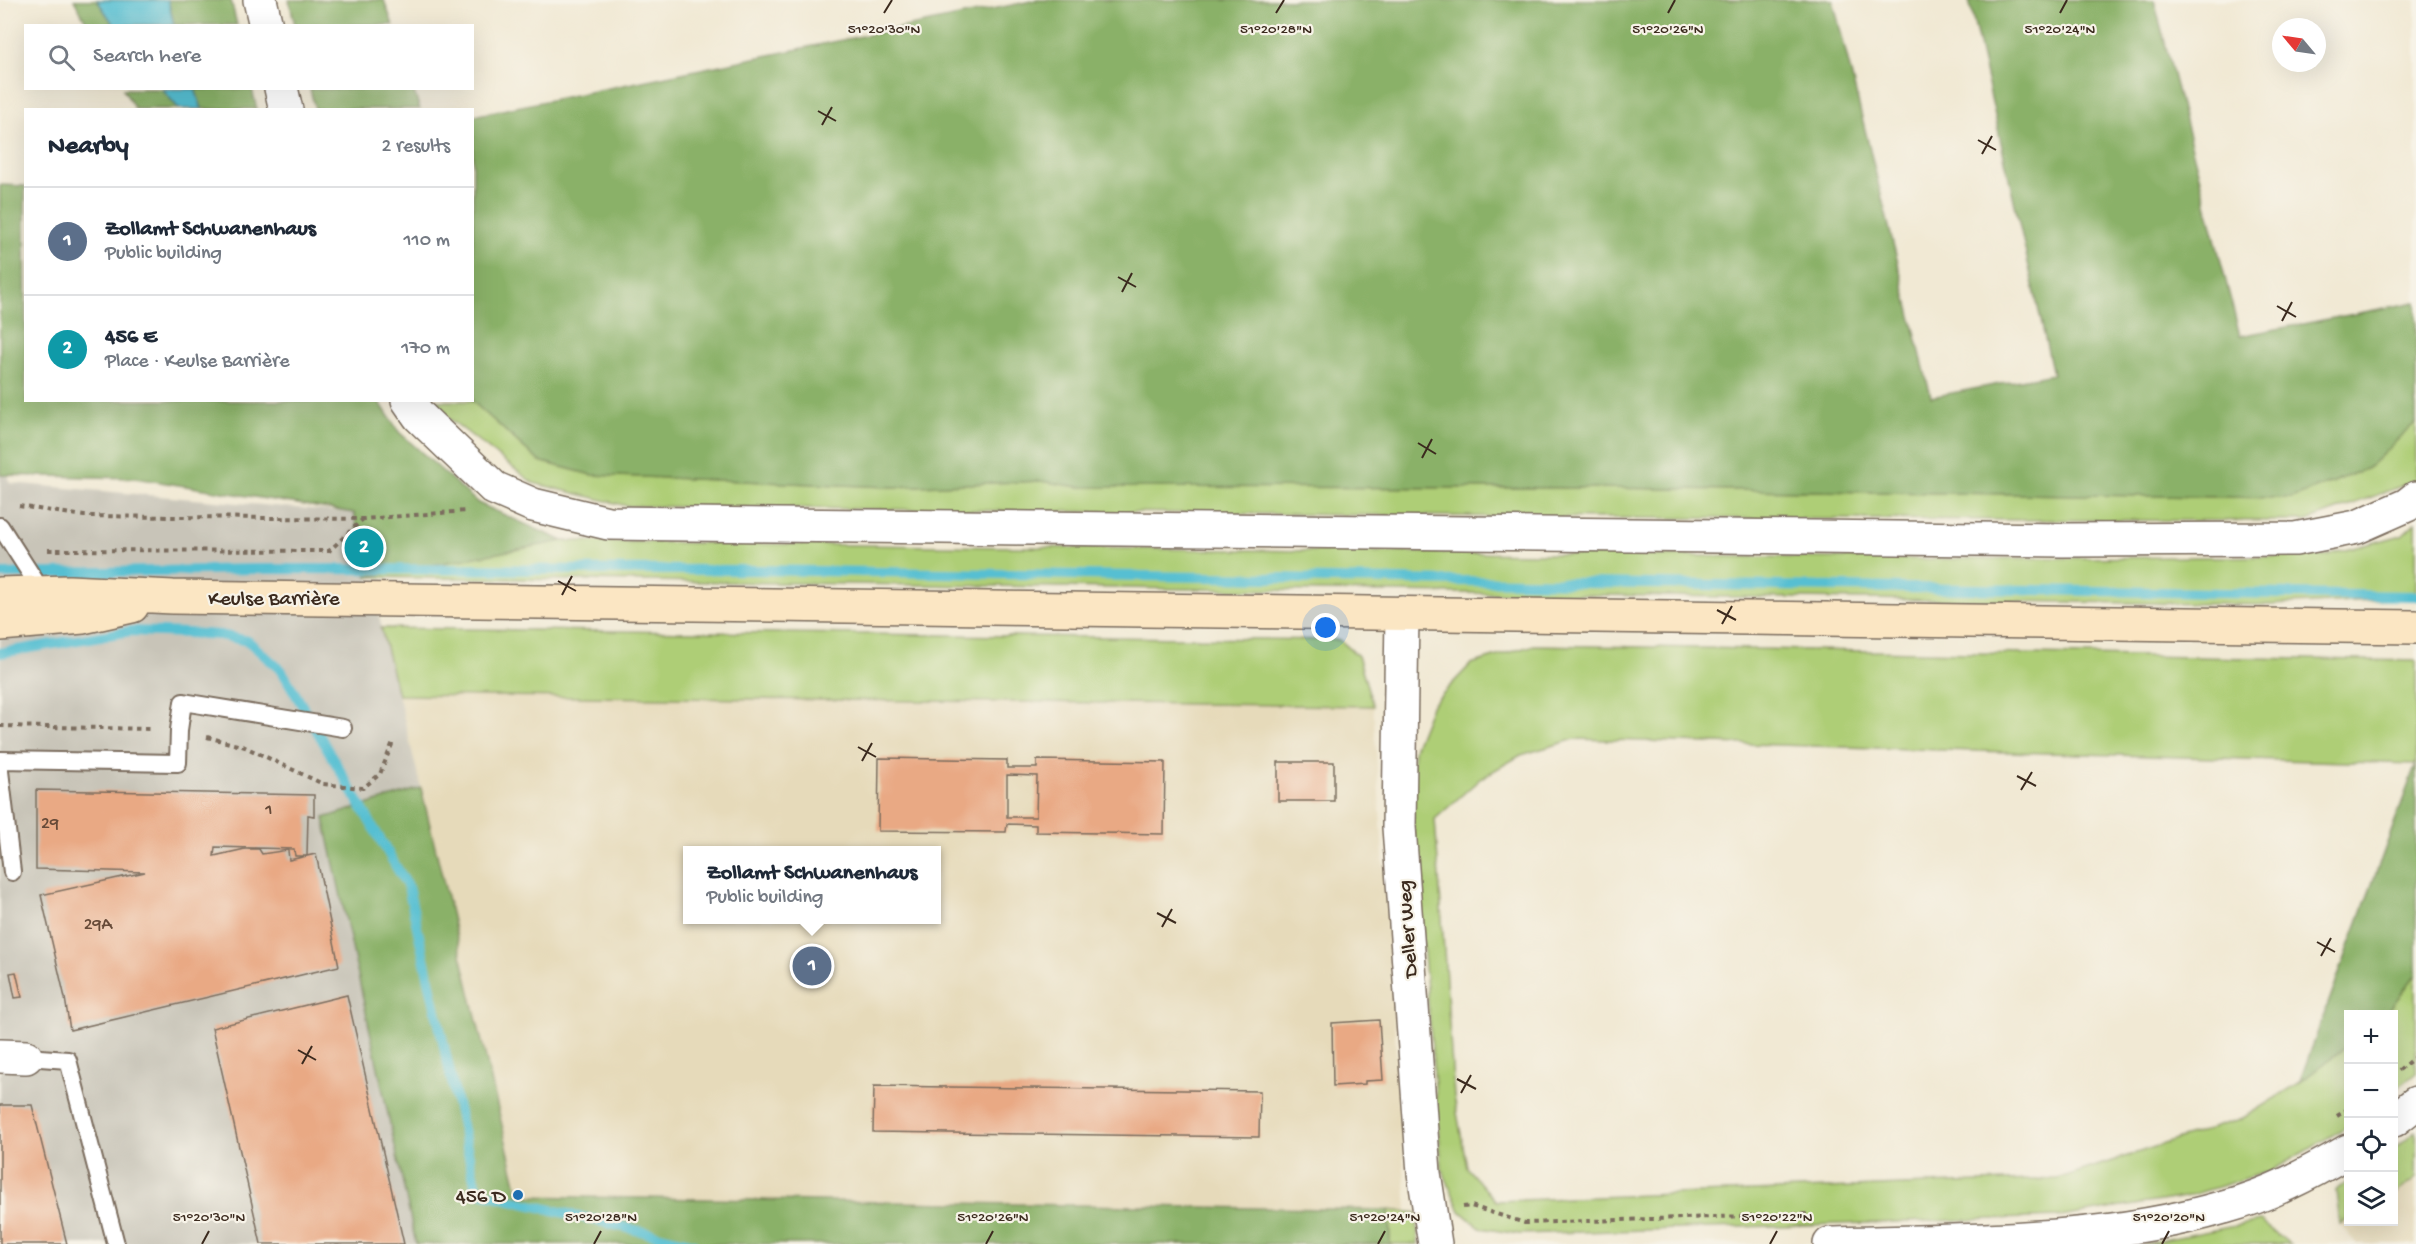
<!DOCTYPE html>
<html lang="en">
<head>
<meta charset="utf-8">
<style>
	:root { --surface:#fff; --page:#f2f2f3; --text:#1f2937; --muted:#747a83; --line:#e0e1e3; --accent:#111827 }
	body { margin:0; font-family:"Gochi Hand",sans-serif; background:var(--page); color:var(--text) }
	.controls { position:absolute; right:18px; bottom:18px; display:grid; overflow:hidden; border-radius:0px; box-shadow:0 6px 24px #0002 }
	.controls button { width:54px; height:54px; display:grid; place-items:center; padding:0; border:0; border-bottom:2px solid var(--line); background:var(--surface); color:var(--text); font:30px sans-serif }
	.compass { position:absolute; left:2272px; top:18px; width:54px; height:54px; border-radius:50%; background:var(--surface); box-shadow:0 6px 24px #0002; rotate:299deg }
	.you { position:absolute; left:1326px; top:628px; width:21px; height:21px; margin:-15px; border:4px solid #fff; border-radius:50%; background:#1a73e8; box-shadow:0 0 0 9px #1a73e833 }
	.badge { display:grid; place-items:center; width:39px; height:39px; border-radius:50%; background:var(--accent); color:#fff; font-size:20px; font-weight:700 }
	.pin { position:absolute; translate:-50% -50%; border:3px solid #fff; box-shadow:0 2px 6px #0006 }
	.popup { position:absolute; left:683px; top:846px; width:258px; height:78px; box-sizing:border-box; display:grid; place-content:center; border-radius:0px; background:var(--surface); filter:drop-shadow(0 2px 4px #0005); font-size:20px; white-space:nowrap; color:var(--muted) }
	.popup b { font-size:22px; color:var(--text) }
	.popup::after { content:''; position:absolute; left:50%; top:100%; margin-left:-12px; border:12px solid transparent; border-top-color:var(--surface) }
	.list { margin:0; padding:0; list-style:none }
	h2 { display:flex; justify-content:space-between; align-items:center; height:78px; margin:0; padding:0 24px; font-size:26px }
	h2 small { font-size:20px; font-weight:400; color:var(--muted) }
	.list li { display:grid; grid-template-columns:39px 1fr auto; gap:18px; align-items:center; box-sizing:border-box; height:108px; padding:0 24px; border-top:2px solid var(--line) }
	.list b { display:block; font-size:22px; white-space:nowrap }
	.list p { margin:0; font-size:20px; white-space:nowrap; color:var(--muted) }
	.list em { font-size:20px; font-style:normal; color:var(--muted) }
	.icon { flex:none; width:33px; height:33px; fill:none; stroke:currentColor; stroke-width:2; stroke-linecap:round; stroke-linejoin:round }
	.map { position:relative; flex:none; width:2416px; height:1244px; overflow:hidden }
	.search { position:absolute; background:var(--surface); box-shadow:0 6px 24px #0002; left:24px; top:24px; width:450px; height:66px; display:flex; align-items:center; gap:15px; box-sizing:border-box; padding:0 21px; border-radius:0px; color:var(--muted); font-size:22px }
	.panel { position:absolute; background:var(--surface); box-shadow:0 6px 24px #0002; left:24px; top:108px; width:450px; height:294px; border-radius:0px }
	.map>svg:first-child { display:block }
	.built { fill:#e6daba; fill-rule:evenodd }
	.industrial { fill:#c8c4b8 }
	.green { fill:#aece76; stroke:#747c4a; stroke-width:1.5 }
	.forest { fill:#8ab167; stroke:#626e42; stroke-width:1.5 }
	.water { fill:#56bfd2; stroke:#487478; stroke-width:1.5 }
	.lines { fill:none; stroke-linecap:round; stroke-linejoin:round }
	.stream { stroke:#56bfd2; stroke-width:10 }
	.building { fill:#e9a984; fill-rule:evenodd }
	.service-casing { stroke:#7b6d5e; stroke-width:20 }
	.minor-casing { stroke:#7b6d5e; stroke-width:36 }
	.secondary-casing { stroke:#7b6d5e; stroke-width:36 }
	.path { stroke:#7b6d5e; stroke-width:4; stroke-dasharray:4.5 4.5; stroke-linecap:butt }
	.service { stroke:#fff; stroke-width:16 }
	.minor { stroke:#fff; stroke-width:33 }
	.secondary { stroke:#fbe6c3; stroke-width:33 }
	.ticks { fill:none; stroke:#3b2a1e; stroke-width:2 }
	.poi-dot { fill:#1f6fb2; stroke:#f7f3e8; stroke-width:2 }
	.labels { text-anchor:middle; stroke-width:4.5; stroke-linejoin:round; paint-order:stroke }
	.number-label { font-size:18px; fill:#664a38 }
	.street-label { font-size:21px; fill:#3b2a1e; stroke:#f7f3e8 }
	.poi-label { font-size:21px; fill:#3b2a1e; stroke:#f7f3e8; text-anchor:end }
	.ticks-label { font-size:15px; text-anchor:middle; fill:#3b2a1e; stroke:#f7f3e8; stroke-width:4.5; stroke-linejoin:round; paint-order:stroke }
</style>
</head>
<body>
<div class="map">
<svg width="2416" height="1244" viewBox="0 0 2416 1244">
	<rect width="100%" height="100%" fill="#f7f3e8"/>
	<filter id="ink" filterUnits="userSpaceOnUse"><feTurbulence type="fractalNoise" baseFrequency=".0167" numOctaves="2"/><feDisplacementMap in="SourceGraphic" scale="12" xChannelSelector="R" yChannelSelector="G"/><feConvolveMatrix kernelMatrix="1 2 1 2 8 2 1 2 1" color-interpolation-filters="sRGB"/></filter>
	<filter id="wash" filterUnits="userSpaceOnUse"><feTurbulence type="fractalNoise" baseFrequency=".008" numOctaves="4" result="noise"/><feDisplacementMap in="SourceGraphic" scale="24" xChannelSelector="R" yChannelSelector="G"/><feGaussianBlur stdDeviation="1.35" result="paint"/><feColorMatrix in="noise" values="0 0 0 0 0 0 0 0 0 0 0 0 0 0 0 0 0 1.4 0 .05"/><feComposite in="paint" operator="in"/></filter>
	<g filter="url(#wash)">
		<rect width="100%" height="100%" fill="#f1e9d4"/>
		<path class="built" d="M398,695L1373,706L1407,1212L519,1196ZM688,850H936V920H688Z
			M2416,1178V1244H2356L2340,1224L2348,1219V1222H2394V1195Z"/>
		<path class="industrial" d="M0,459L10,483L354,513L421,788L324,818L416,1244H0Z"/>
		<path class="green" d="M435,401H472L539,461L592,475L891,487L1041,481L1079,487L1603,488L2292,498L2368,468L2416,422V479L2412,482L2307,521L1602,518L627,506L533,483L446,416Z
			M2416,522V598L2270,605L367,577L563,541L1919,559L2323,556L2402,535Z
			M381,628L1340,640L1358,656L1373,706L398,695Z
			M1534,645L2416,661V764L1575,739L1521,755L1481,778L1435,819L1454,1096L1467,1168L1496,1201L2057,1179L2243,1118L2299,1083L2348,1045V1126L2273,1170L2185,1197L2060,1217L1519,1234L1480,1228L1460,1211L1442,1169L1411,799L1414,749L1431,706L1471,664Z
			M2416,974V1073L2394,1091V1014H2386Z
			M2416,1131V1178L2394,1195V1149Z
			M2348,1182V1219L2340,1224L2336,1191Z
			M1389,1210L1417,1213L1418,1244H1390Z
			M2260,1221L2290,1244H2143Z"/>
		<path class="forest" d="M74,0H97L114,25H88Z
			M168,0H231L237,25H174Z
			M289,0H384L393,25H295Z
			M1036,0H1833L1931,397L2053,374L1969,0H2154L2240,336L2416,302V422L2368,468L2292,498L1603,488L1079,487L1041,481L891,487L592,475L539,461L472,401L473,116Z
			M123,89H162L179,109H135Z
			M195,89H252L257,109H202Z
			M310,89H413L420,109H315Z
			M0,185L25,186L26,400L379,401L399,432L478,503L563,541L367,577L354,513L135,478L0,475Z
			M2416,764V974L2386,1014H2348V1045L2299,1083Z
			M421,788L519,1196L1389,1210L1390,1244H416L324,818Z"/>
		<path class="water" d="M97,0H168L174,25H114Z
			M162,89H195L202,109H179Z"/>
		<g class="lines">
			<path class="stream" d="M0,574L256,569L755,570L2416,596
				M0,653L131,631L188,633L220,635L248,641L282,671L408,887L477,1192L694,1244"/>
		</g>
		<g id="blocks">
			<path class="building" d="M879,758L1007,760V768H1037V760L1165,762L1164,834L1036,832V825L1007,824L1006,832L878,831ZM1007,775L1037,776L1036,817H1007Z
				M1278,762H1334V801H1278Z
				M36,790L314,795V816L308,815L307,856H295L294,849L215,847L214,856L245,849H259L262,854L288,850L289,860L316,854L339,966L70,1030L65,998L41,895L145,872L36,869Z
				M16,972L22,997L15,998L10,973Z
				M347,995L404,1244H261L212,1028Z
				M1379,1020L1383,1080L1365,1081V1084L1333,1086L1332,1023Z
				M874,1086L1260,1091L1259,1137L873,1132Z
				M0,1105H32L67,1244H0Z"/>
		</g>
	</g>
	<g filter="url(#ink)">
		<use href="#blocks" fill-opacity="0" stroke="#7b6d5e" stroke-width="1.5"/>
		<g class="lines">
			<defs>
				<path id="service" d="M0,526L43,593
					M0,760L178,763L179,730L183,702L343,728
					M0,771L12,872
					M26,1057L68,1060L116,1244"/>
				<path id="minor" d="M260,0L266,26
					M281,88L286,110
					M408,400L419,416L494,488L533,505L608,523L2062,540L2295,539L2357,527L2407,505L2416,498
					M1402,613L1399,827L1424,1173L1435,1244
					M0,1056L26,1057
					M2394,1120L2416,1103
					M1830,1244C1961,1240 2098,1244 2224,1207C2269,1195 2309,1174 2348,1151"/>
				<path id="secondary" d="M0,594L69,592L173,597L2416,627
					M0,624L83,617L132,606"/>
			</defs>
			<use href="#service" class="service-casing"/>
			<use href="#minor" class="minor-casing"/>
			<use href="#secondary" class="secondary-casing"/>
			<path class="path" d="M19,506L84,516L364,519L466,511
				M48,550L329,551L363,519
				M0,726L152,729
				M207,737L245,747L323,784L363,788L380,774L393,742
				M2399,1070L2416,1056
				M2337,1116L2348,1109
				M1463,1207L1471,1206L1525,1223L1810,1214"/>
			<use href="#service" class="service"/>
			<use href="#minor" class="minor"/>
			<use href="#secondary" class="secondary"/>
		</g>
	</g>
	<path class="ticks" d="M884,13L892,0M1276,13L1284,0M1668,13L1675,0M2060,13L2067,0M818,111L836,121M822,125L832,107M1978,140L1996,150M1982,154L1992,136M1118,277L1136,287M1122,292L1132,273M2277,306L2296,317M2282,321L2292,302M1418,443L1436,454M1422,458L1432,439M558,581L576,591M562,595L572,576M1717,610L1736,620M1722,624L1732,606M858,747L876,757M862,761L872,743M2017,776L2036,786M2021,790L2032,772M1157,913L1176,923M1162,927L1172,909M2317,942L2335,952M2321,956L2331,938M298,1050L316,1060M302,1064L312,1046M1457,1079L1476,1089M1461,1093L1471,1075M202,1244L209,1231M594,1244L601,1231M986,1244L993,1231M1378,1244L1385,1231M1770,1244L1777,1231M2162,1244L2169,1231"/>
	<circle class="poi-dot" cx="518" cy="1195" r="6"/>
	<g class="labels">
		<g class="number-label">
			<text x="269" y="814">1</text>
			<text x="50" y="828">29</text>
			<text x="98" y="929">29A</text>
		</g>
		<g class="street-label">
			<text x="274" y="604">Keulse Barrière</text>
			<text transform="translate(1406 929) rotate(-94)" y="7">Deller Weg</text>
		</g>
		<g class="poi-label">
			<text x="506" y="1202">456 D</text>
		</g>
	</g>
	<g class="ticks-label">
		<text x="884" y="33">51°20'30"N</text>
		<text x="1276" y="33">51°20'28"N</text>
		<text x="1668" y="33">51°20'26"N</text>
		<text x="2060" y="33">51°20'24"N</text>
		<text x="209" y="1221">51°20'30"N</text>
		<text x="601" y="1221">51°20'28"N</text>
		<text x="993" y="1221">51°20'26"N</text>
		<text x="1385" y="1221">51°20'24"N</text>
		<text x="1777" y="1221">51°20'22"N</text>
		<text x="2169" y="1221">51°20'20"N</text>
	</g>
</svg>
<div class="controls">
<button>+</button>
<button>−</button>
<button><svg class="icon" aria-label="locate" viewBox="0 0 24 24"><circle cx="12" cy="12" r="6"/><path d="M12 2v4M12 18v4M2 12h4M18 12h4"/></svg></button>
<button><svg class="icon" aria-label="layers" viewBox="0 0 24 24"><path d="M12 4l9 5-9 5-9-5zM3 14l9 5 9-5"/></svg></button>
</div>
<svg class="compass" viewBox="-18 -18 36 36"><path d="M0-13l5 13h-10z" fill="#e53935"/><path d="M0 13l5-13h-10z" fill="#747a83"/></svg>
<div class="you"></div>
<div class="pin badge" style="left:812px;top:966px;background:#5c6f8a">1</div>
<div class="popup"><b>Zollamt Schwanenhaus</b>Public building</div>
<div class="pin badge" style="left:364px;top:548px;background:#0f9aa8">2</div>
<div class="search"><svg class="icon" aria-label="search" viewBox="0 0 24 24"><circle cx="10" cy="10" r="6"/><path d="M15 15l6 6"/></svg>Search here</div>
<section class="panel">
<h2>Nearby<small>2 results</small></h2>
<ul class="list">
<li><span class="badge" style="background:#5c6f8a">1</span><div><b>Zollamt Schwanenhaus</b><p>Public building</p></div><em>110 m</em></li>
<li><span class="badge" style="background:#0f9aa8">2</span><div><b>456 E</b><p>Place · Keulse Barrière</p></div><em>170 m</em></li>
</ul>
</section>
</div>
</body>
</html>
